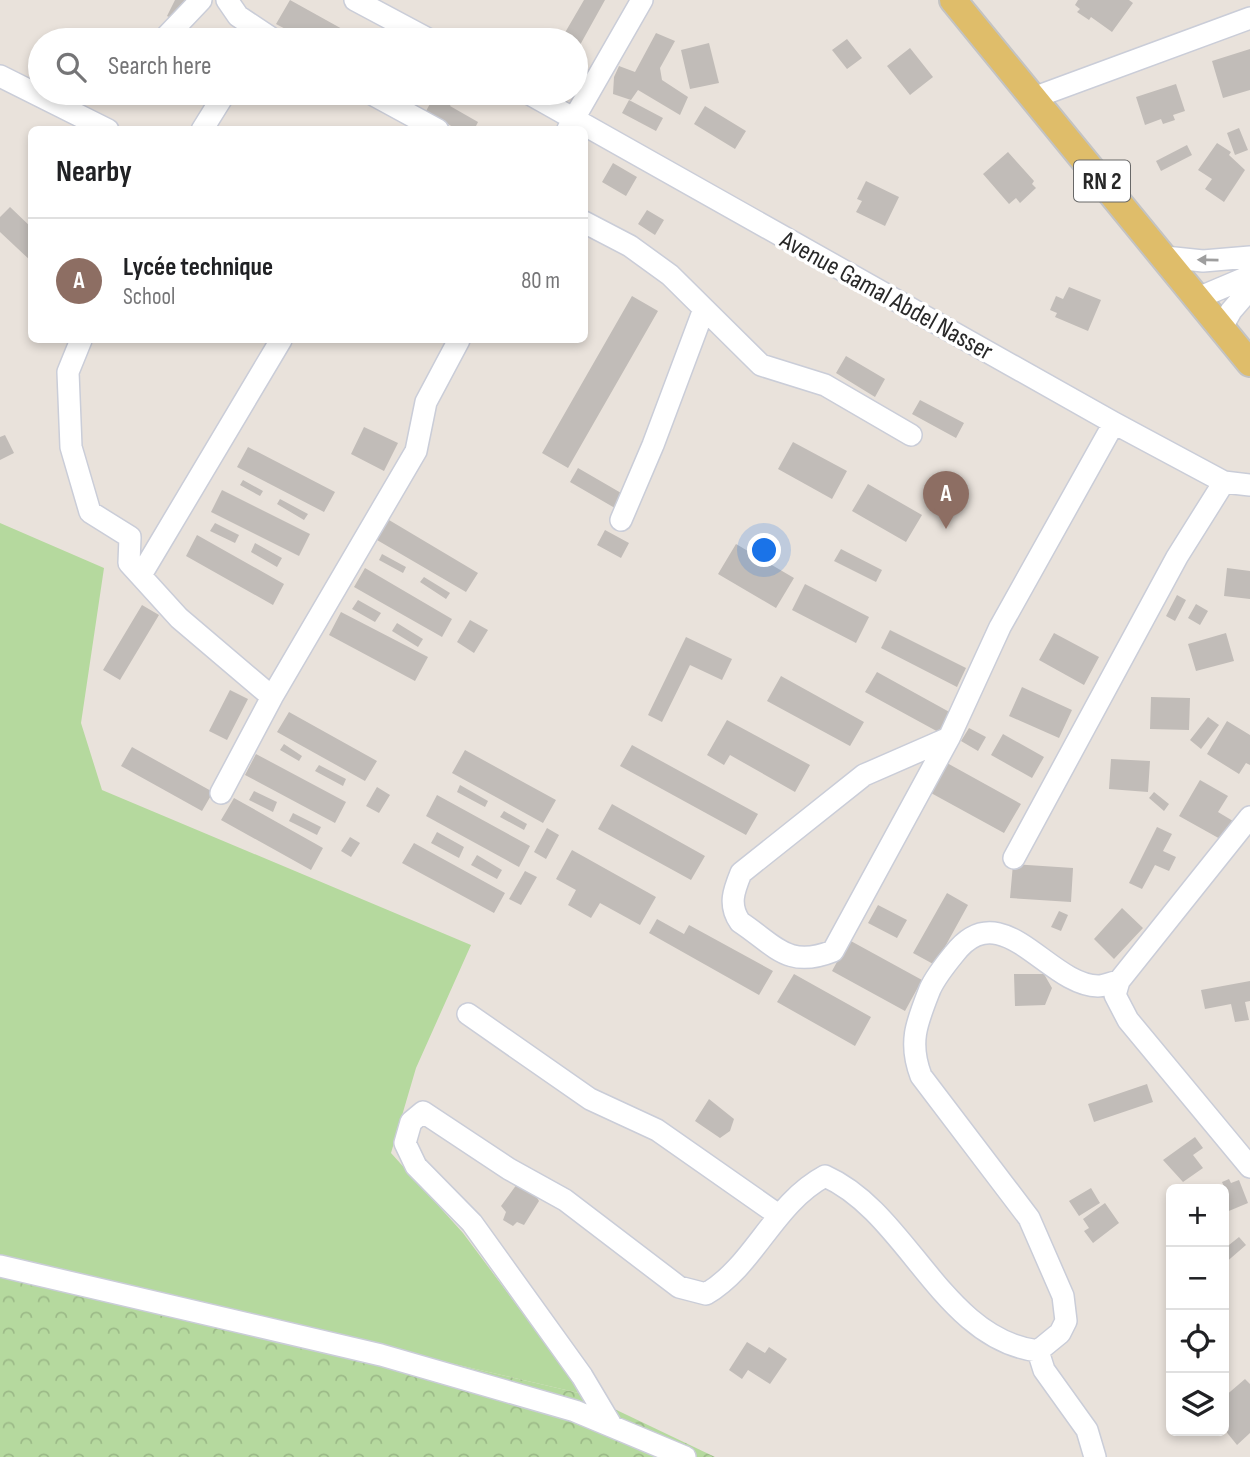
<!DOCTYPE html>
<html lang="en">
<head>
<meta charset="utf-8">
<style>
	:root { --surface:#fff; --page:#f2f2f2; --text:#202124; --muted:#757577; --line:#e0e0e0; --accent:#db2777 }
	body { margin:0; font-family:"Sofia Sans Condensed",sans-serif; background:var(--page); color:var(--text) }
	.controls { position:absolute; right:21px; bottom:21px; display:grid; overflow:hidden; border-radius:10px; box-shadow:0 4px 10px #0003 }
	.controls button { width:63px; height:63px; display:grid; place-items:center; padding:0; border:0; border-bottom:2px solid var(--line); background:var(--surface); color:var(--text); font:35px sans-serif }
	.you { position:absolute; left:765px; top:551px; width:24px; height:24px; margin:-18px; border:5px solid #fff; border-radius:50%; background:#1a73e8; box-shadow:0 0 0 10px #1a73e833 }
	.badge { display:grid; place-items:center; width:46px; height:46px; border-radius:50%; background:var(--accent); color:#fff; font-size:23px; font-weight:700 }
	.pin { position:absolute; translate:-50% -58px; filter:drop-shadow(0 2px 4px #0008) }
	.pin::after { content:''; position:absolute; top:37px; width:24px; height:21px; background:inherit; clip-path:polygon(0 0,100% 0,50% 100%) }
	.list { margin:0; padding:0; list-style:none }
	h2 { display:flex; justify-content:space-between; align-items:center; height:91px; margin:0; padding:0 28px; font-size:30px }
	h2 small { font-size:23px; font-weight:400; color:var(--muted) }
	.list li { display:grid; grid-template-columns:46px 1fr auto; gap:21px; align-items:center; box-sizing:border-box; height:126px; padding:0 28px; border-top:2px solid var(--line) }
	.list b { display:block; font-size:26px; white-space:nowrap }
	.list p { margin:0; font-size:23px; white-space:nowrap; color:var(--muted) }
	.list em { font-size:23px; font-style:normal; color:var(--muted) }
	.icon { flex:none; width:38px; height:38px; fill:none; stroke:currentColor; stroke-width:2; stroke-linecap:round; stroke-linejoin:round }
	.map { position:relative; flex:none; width:1250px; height:1457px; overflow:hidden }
	.search { position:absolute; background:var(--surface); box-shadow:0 4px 10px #0003; left:28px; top:28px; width:560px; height:77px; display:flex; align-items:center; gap:18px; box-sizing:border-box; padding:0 24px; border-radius:38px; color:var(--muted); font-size:26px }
	.panel { position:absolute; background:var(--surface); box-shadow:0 4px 10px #0003; left:28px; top:126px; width:560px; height:217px; border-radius:10px }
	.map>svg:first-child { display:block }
	.grass { fill:#b5d99e }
	.forest { fill:url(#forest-crowns) }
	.building { fill:#c1bcb8 }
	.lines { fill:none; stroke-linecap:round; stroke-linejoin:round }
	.minor-casing { stroke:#cacdd8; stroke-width:24 }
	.major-casing { stroke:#c3c3c3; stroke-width:30 }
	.minor { stroke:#fff; stroke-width:21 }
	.major { stroke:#dfbd6a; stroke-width:26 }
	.oneway { fill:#9e9e9e }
	.labels { text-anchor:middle; stroke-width:7; stroke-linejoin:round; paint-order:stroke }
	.shield { fill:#fff; stroke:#686868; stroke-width:2 }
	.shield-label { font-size:24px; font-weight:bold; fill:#282828 }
	.street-label { font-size:26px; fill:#282828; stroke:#fff }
</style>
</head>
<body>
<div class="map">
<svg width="1250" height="1457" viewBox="0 0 1250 1457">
	<defs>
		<pattern id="forest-crowns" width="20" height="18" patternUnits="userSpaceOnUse" patternTransform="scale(1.75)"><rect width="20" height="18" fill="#b5d99e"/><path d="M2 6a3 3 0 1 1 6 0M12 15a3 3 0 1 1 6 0" fill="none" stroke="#9cba88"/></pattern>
	</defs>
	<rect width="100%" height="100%" fill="#e9e2db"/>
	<path class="grass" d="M0,523L104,568L81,723L102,790L471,945L416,1068L391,1153L463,1233L583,1394L0,1258Z"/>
	<path class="forest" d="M0,1258L583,1394L715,1457H0Z"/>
	<path class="building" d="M175,0H186L175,20L167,16Z
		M290,0L362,40H306L276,24Z
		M584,0H605L580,45L563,36Z
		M1078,0H1129L1133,3L1112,32L1091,17L1089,20L1077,12L1080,9L1075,5Z
		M656,33L675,41L660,68L662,80L688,97L680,115L638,90L631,100L613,94L614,77L619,66L635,72Z
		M847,39L862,58L847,69L832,50Z
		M709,43L719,83L690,89L681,50Z
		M910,48L933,77L910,95L887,66Z
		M1250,49V90L1223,98L1212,61Z
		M1176,84L1185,111L1173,115L1175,120L1163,124L1161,119L1145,125L1136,97Z
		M436,93H457L450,106L478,122L474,130H458L426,111Z
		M629,100L663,118L656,131L622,113Z
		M705,106L746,131L735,149L694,124Z
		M1239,128L1248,150L1235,155L1227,133Z
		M1217,143L1231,152L1229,155L1245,170L1224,202L1205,189L1212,179L1198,170Z
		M1187,145L1192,155L1161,171L1156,161Z
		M1008,152L1034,181L1032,184L1036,188L1020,203L1016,198L1009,204L983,174Z
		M613,163L637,177L626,196L602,182Z
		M866,181L899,197L885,226L856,212L862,201L857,199Z
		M10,207L32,228V262L0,232V217Z
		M647,210L664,220L655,235L638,224Z
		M1069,287L1101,300L1088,331L1055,317L1057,313L1050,310L1056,296L1063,299Z
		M632,296L658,311L568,468L542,453Z
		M846,356L885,379L875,397L836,373Z
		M920,400L964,423L956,438L912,414Z
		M364,427L398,443L384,471L351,454Z
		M5,435L14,453L0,460V437Z
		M793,442L847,471L832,499L778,469Z
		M248,447L335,492L324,512L237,467Z
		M578,468L628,497L620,511L570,482Z
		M243,480L263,491L260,496L240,485Z
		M868,484L922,515L906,542L852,511Z
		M222,490L310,534L299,556L211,512Z
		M280,499L308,514L304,520L277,504Z
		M389,520L478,573L466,592L377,540Z
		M215,523L239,535L235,543L210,531Z
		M605,530L629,543L621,558L597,545Z
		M197,535L284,584L273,605L186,556Z
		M255,543L282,558L277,567L251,552Z
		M736,544L794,578L776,608L718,574Z
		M841,549L882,570L876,582L834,561Z
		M382,554L406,567L403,573L379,560Z
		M365,568L452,619L442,637L354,587Z
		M1227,568L1250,571V599L1224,596Z
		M424,577L450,593L446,599L420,582Z
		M805,584L869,617L856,643L792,610Z
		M1177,595L1186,600L1175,621L1166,616Z
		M358,600L381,613L375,622L352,609Z
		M1196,604L1208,611L1200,625L1188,618Z
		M142,605L159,615L120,680L103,670Z
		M341,612L428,657L415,681L329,635Z
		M470,620L488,630L474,653L457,642Z
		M397,623L423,639L418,647L392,631Z
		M890,630L966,668L957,687L881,648Z
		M1054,633L1099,657L1084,685L1039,660Z
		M1226,633L1234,661L1196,671L1188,644Z
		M686,637L732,659L722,680L690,665L662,722L648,715Z
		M877,672L953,714L942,734L865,692Z
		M781,676L864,722L850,746L767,701Z
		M1022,687L1072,710L1059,738L1009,716Z
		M230,690L248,699L227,740L209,731Z
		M1151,697L1190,698L1189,730L1150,729Z
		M289,712L377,761L365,781L277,732Z
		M1208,717L1219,725L1201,749L1190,740Z
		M727,720L810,765L795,792L730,755L724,765L707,755Z
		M1227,721L1250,735V765L1246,763L1239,774L1207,754Z
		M969,728L986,737L978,751L961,741Z
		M1003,734L1044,757L1032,778L991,755Z
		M284,744L302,756L299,761L280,750Z
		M632,745L758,814L746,835L620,766Z
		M132,747L213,792L202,811L121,766Z
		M465,750L556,800L543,823L452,773Z
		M256,754L346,802L335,823L245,775Z
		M1111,759L1150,761L1148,792L1109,789Z
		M947,763L1021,804L1004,833L931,793Z
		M319,765L346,779L343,786L315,771Z
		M1200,780L1228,796L1218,812L1233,821L1222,840L1179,816Z
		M460,785L488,801L485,807L457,792Z
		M377,787L390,795L379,813L366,806Z
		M254,791L277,802L273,812L249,800Z
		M1154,792L1169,804L1164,811L1149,798Z
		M437,795L530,846L519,867L426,816Z
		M234,798L323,848L311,870L221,820Z
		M612,804L705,856L691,880L598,829Z
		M504,811L527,824L524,830L500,817Z
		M293,813L321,827L317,835L289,821Z
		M1157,827L1172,834L1163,851L1176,857L1169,871L1155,865L1142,889L1129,883Z
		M547,828L559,835L546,859L534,852Z
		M437,832L464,847L459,858L431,843Z
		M350,837L360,843L351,857L341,851Z
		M414,843L505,893L494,913L402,863Z
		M572,850L656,897L640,925L600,903L591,918L568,905L576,890L556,879Z
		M477,855L502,870L497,879L471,865Z
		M1013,864L1073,868L1071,902L1010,898Z
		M525,871L537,877L521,905L509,899Z
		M947,893L968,905L935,965L913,953Z
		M878,905L907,920L897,938L868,923Z
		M1122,908L1143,928L1114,959L1094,939Z
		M1059,911L1068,915L1061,931L1051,927Z
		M657,919L684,934L689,925L773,971L759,995L649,933Z
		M849,940L922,980L905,1011L832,971Z
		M794,974L871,1017L855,1046L777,1002Z
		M1014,974H1044L1052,988L1045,1005L1015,1006Z
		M1250,981V1001L1245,1002L1249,1020L1235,1022L1231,1004L1205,1009L1201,990Z
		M1147,1084L1153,1102L1094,1122L1088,1104Z
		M709,1099L734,1119L730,1131L720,1138L695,1121Z
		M1195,1137L1203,1148L1193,1155L1203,1168L1183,1182L1163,1160Z
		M1229,1179L1231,1183L1239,1180L1248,1203L1224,1213L1225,1189L1222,1182Z
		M517,1184L523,1190L525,1187L533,1191L539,1201L524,1225L517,1222L513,1226L503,1220L506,1212L501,1206Z
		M1091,1188L1100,1203L1079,1216L1069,1201Z
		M1105,1203L1119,1223L1093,1243L1084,1231L1089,1228L1083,1219Z
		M1239,1237L1246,1245L1224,1264V1249Z
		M747,1342L765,1353L769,1347L787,1359L770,1384L748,1370L742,1379L729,1370Z
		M1245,1379L1250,1384V1433L1237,1445L1224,1429L1227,1420L1224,1417V1397Z"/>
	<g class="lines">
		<defs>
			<path id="minor" d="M227,0L238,16L274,40
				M355,0L430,40
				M163,40L201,0
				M0,76L108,130
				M370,93L438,130
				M528,93L1114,423L1224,482L1250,485
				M1033,98L1250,18
				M568,129L642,0
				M202,130L225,93
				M584,222L630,246L670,275L761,365L825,385L911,435
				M1165,257L1203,261L1250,257
				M1198,298L1250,276
				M1222,327L1231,311L1250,289
				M81,340L68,372L71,447L90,512L130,537L129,563L179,618L272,697
				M621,520L653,445L704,309
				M141,575L281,340
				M949,738L864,775L741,873C734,890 728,905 740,922C776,946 788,969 833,951L949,738L1000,627L1114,423
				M221,793L272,697L416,451L426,402L459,340
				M1014,858L1177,557L1224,482
				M1119,981L1250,817
				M468,1014L590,1099L657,1130L777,1214
				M0,1266L381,1355L575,1411L685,1457
				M1038,1351L1044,1370L1087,1430L1095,1457
				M610,1423L582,1376L472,1223L416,1166L405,1143L411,1122L423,1112L509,1169L565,1200L679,1287L706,1294C755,1265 773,1204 825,1176C908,1213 942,1339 1038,1351L1060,1333L1066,1321L1063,1296L1029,1218L921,1076C908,1042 917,1022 930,989C936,976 945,965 954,954C1002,892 1047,985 1098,986C1104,986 1113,982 1119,981L1115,995L1128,1020L1250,1167"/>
			<path id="major" d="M953,0L1250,363"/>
		</defs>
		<use href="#minor" class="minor-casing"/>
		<use href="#major" class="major-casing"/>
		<use href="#minor" class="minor"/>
		<use href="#major" class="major"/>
	</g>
	<defs><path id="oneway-solid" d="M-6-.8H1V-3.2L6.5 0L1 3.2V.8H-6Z" transform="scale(1.75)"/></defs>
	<use class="oneway" href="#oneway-solid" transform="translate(1208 260) rotate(-179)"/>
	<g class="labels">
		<rect class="shield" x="1074" y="160.5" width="56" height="41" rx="5"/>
		<g class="shield-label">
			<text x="1102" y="189">RN 2</text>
		</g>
		<g class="street-label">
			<text transform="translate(887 295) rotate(29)" y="9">Avenue Gamal Abdel Nasser</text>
		</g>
	</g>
</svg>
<div class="controls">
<button>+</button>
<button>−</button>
<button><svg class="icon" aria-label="locate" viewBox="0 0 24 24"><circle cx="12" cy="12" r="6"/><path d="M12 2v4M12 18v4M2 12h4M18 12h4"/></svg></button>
<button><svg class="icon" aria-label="layers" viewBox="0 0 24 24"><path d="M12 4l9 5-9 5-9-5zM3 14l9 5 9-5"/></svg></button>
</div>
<div class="you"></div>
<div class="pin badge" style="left:946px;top:529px;background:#8d6e63">A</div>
<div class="search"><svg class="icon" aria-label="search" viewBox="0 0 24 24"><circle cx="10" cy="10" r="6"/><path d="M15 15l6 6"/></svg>Search here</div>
<section class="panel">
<h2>Nearby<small></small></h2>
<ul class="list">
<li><span class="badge" style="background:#8d6e63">A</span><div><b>Lycée technique</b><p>School</p></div><em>80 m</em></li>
</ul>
</section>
</div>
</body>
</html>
